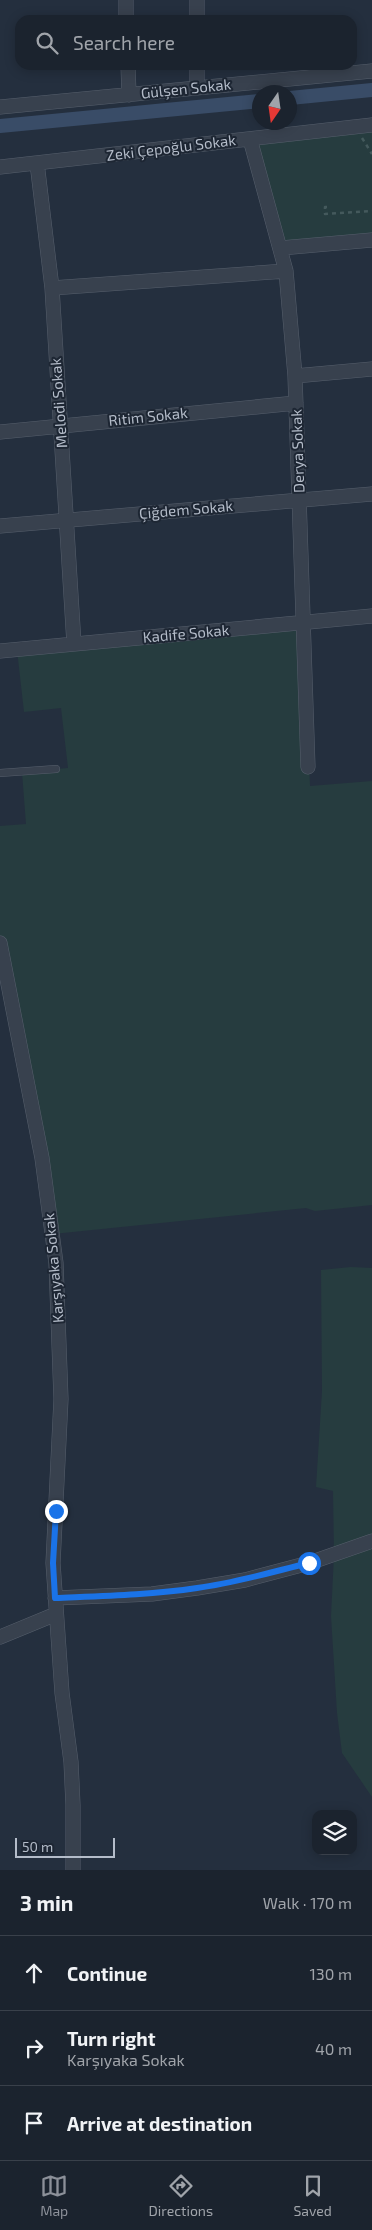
<!DOCTYPE html>
<html lang="en">
<head>
<meta charset="utf-8">
<style>
	:root { --surface:#1b232e; --page:#282f3a; --text:#f1f3f6; --muted:#a0a4aa; --line:#39404a; --accent:#8c9099 }
	body { margin:0; font-family:"Exo 2",sans-serif; background:var(--page); color:var(--text) }
	.controls { position:absolute; right:15px; bottom:15px; display:grid; overflow:hidden; border-radius:10px; box-shadow:0 2px 12px #0003 }
	.controls button { width:45px; height:45px; display:grid; place-items:center; padding:0; border:0; border-bottom:1px solid var(--line); background:var(--surface); color:var(--text); font:25px sans-serif }
	.compass { position:absolute; left:252px; top:85px; width:45px; height:45px; border-radius:50%; background:var(--surface); box-shadow:0 2px 12px #0003; rotate:193deg }
	.scale { position:absolute; left:15px; bottom:12px; width:100px; box-sizing:border-box; padding-left:5px; border:2px solid #b4bcc9; border-top:0; font-size:14px; line-height:18px; white-space:nowrap; color:#b4bcc9; -webkit-text-stroke:4px #1d2633; paint-order:stroke }
	.stop { position:absolute; width:15px; height:15px; margin:-11px; border:4px solid #1a73e8; border-radius:50%; background:#fff }
	.stop.end { background:#1a73e8; border-color:#fff; box-shadow:0 1px 5px #0008 }
	.list { margin:0; padding:0; list-style:none }
	h2 { display:flex; justify-content:space-between; align-items:center; height:65px; margin:0; padding:0 20px; font-size:21px }
	h2 small { font-size:16px; font-weight:400; color:var(--muted) }
	.list li { display:grid; grid-template-columns:32px 1fr auto; gap:15px; align-items:center; box-sizing:border-box; height:75px; padding:0 20px; border-top:1px solid var(--line) }
	.list b { display:block; font-size:19px; white-space:nowrap }
	.list p { margin:0; font-size:16px; white-space:nowrap; color:var(--muted) }
	.list em { font-size:16px; font-style:normal; color:var(--muted) }
	.icon { flex:none; width:28px; height:28px; fill:none; stroke:currentColor; stroke-width:2; stroke-linecap:round; stroke-linejoin:round }
	.map { position:relative; flex:none; width:372px; height:1870px; overflow:hidden }
	.search { position:absolute; background:var(--surface); box-shadow:0 2px 12px #0003; left:15px; right:15px; top:15px; height:55px; display:flex; align-items:center; gap:12px; box-sizing:border-box; padding:0 18px; border-radius:15px; color:var(--muted); font-size:19px }
	.sheet { height:290px; background:var(--surface) }
	nav { display:flex; justify-content:space-around; align-items:center; box-sizing:border-box; height:70px; border-top:1px solid var(--line); background:var(--surface); font-size:14px; color:var(--muted) }
	nav a { display:grid; justify-items:center; gap:2px }
	nav .on { color:var(--accent) }
	.map>svg:first-child { display:block }
	.green { fill:#263c3f }
	.lines { fill:none; stroke-linecap:round; stroke-linejoin:round }
	.canal { stroke:#394c67; stroke-width:14 }
	.lane-casing { stroke:#565f6c; stroke-width:8 }
	.street-casing { stroke:#565f6c; stroke-width:15 }
	.path { stroke:#44595c; stroke-width:2.5; stroke-dasharray:4 4; stroke-linecap:butt }
	.lane { stroke:#38414e; stroke-width:7 }
	.street { stroke:#38414e; stroke-width:14 }
	.route { stroke:#1a73e8; stroke-width:6 }
	.labels { text-anchor:middle; stroke-width:4; stroke-linejoin:round; paint-order:stroke }
	.street-label { font-size:15px; fill:#b4bcc9; stroke:#1d2633 }
</style>
</head>
<body>
<div class="map">
<svg width="372" height="1870" viewBox="0 0 372 1870">
	<rect width="100%" height="100%" fill="#242f3e"/>
	<path class="green" d="M372,125V240L281,248L250,139Z
		M303,623L310,786L372,781V1205L315,1211L306,1208L53,1234L0,943V826L26,824L22,772L68,768L61,708L24,712L17,650Z
		M351,1267L372,1268V1797L342,1753L337,1713L331,1616L334,1555L333,1491L316,1487L322,1391L321,1270Z"/>
	<g class="lines">
		<path class="canal" d="M290,98L372,90
			M0,126L260,101"/>
		<defs>
			<path id="lane" d="M0,773L56,769"/>
			<path id="street" d="M126,0V20
				M197,20V0
				M128,65L129,95
				M197,88V65
				M0,107L372,71
				M250,139L286,271L295,376L308,767
				M37,163L52,288L74,644
				M0,167L372,125
				M281,248L372,240
				M52,288L286,271
				M295,376L372,369
				M0,432L296,403
				M0,526L372,494
				M0,651L372,616
				M0,943L42,1158L56,1263L61,1399L53,1563L62,1693L71,1762L73,1805V1870
				M55,1598L152,1594L197,1588L245,1580L309,1563L372,1541
				M0,1637L56,1614"/>
		</defs>
		<use href="#lane" class="lane-casing"/>
		<use href="#street" class="street-casing"/>
		<path class="path" d="M362,138L372,154
			M327,207H325V214L372,211"/>
		<use href="#lane" class="lane"/>
		<use href="#street" class="street"/>
	</g>
	<g class="lines">
		<path class="route" d="M56,1511L53,1563L55,1598C103,1596 150,1595 197,1588C235,1583 272,1572 309,1563"/>
	</g>
	<g class="labels">
		<g class="street-label">
			<text transform="translate(186 89) rotate(-6)" y="5">Gülşen Sokak</text>
			<text transform="translate(171 148) rotate(-7)" y="5">Zeki Çepoğlu Sokak</text>
			<text transform="translate(59 403) rotate(-94)" y="5">Melodi Sokak</text>
			<text transform="translate(148 417) rotate(-6)" y="5">Ritim Sokak</text>
			<text transform="translate(298 451) rotate(-92)" y="5">Derya Sokak</text>
			<text transform="translate(186 510) rotate(-5)" y="5">Çiğdem Sokak</text>
			<text transform="translate(186 634) rotate(-5)" y="5">Kadife Sokak</text>
			<text transform="translate(54 1268) rotate(-95)" y="5">Karşıyaka Sokak</text>
		</g>
	</g>
</svg>
<div class="controls">
<button><svg class="icon" aria-label="layers" viewBox="0 0 24 24"><path d="M12 4l9 5-9 5-9-5zM3 14l9 5 9-5"/></svg></button>
</div>
<svg class="compass" viewBox="-18 -18 36 36"><path d="M0-13l5 13h-10z" fill="#e53935"/><path d="M0 13l5-13h-10z" fill="#a0a4aa"/></svg>
<div class="scale">50 m</div>
<div class="stop" style="left:309px;top:1563px"></div>
<div class="stop end" style="left:56px;top:1511px"></div>
<div class="search"><svg class="icon" aria-label="search" viewBox="0 0 24 24"><circle cx="10" cy="10" r="6"/><path d="M15 15l6 6"/></svg>Search here</div>
</div>
<section class="sheet">
<h2>3 min<small>Walk · 170 m</small></h2>
<ul class="list">
<li><svg class="icon" aria-label="ahead" viewBox="0 0 24 24"><path d="M12 20V5M6 11l6-6 6 6"/></svg><div><b>Continue</b></div><em>130 m</em></li>
<li><svg class="icon" aria-label="right" viewBox="0 0 24 24"><path d="M7 20v-9h11M14 6l5 5-5 5"/></svg><div><b>Turn right</b><p>Karşıyaka Sokak</p></div><em>40 m</em></li>
<li><svg class="icon" aria-label="arrive" viewBox="0 0 24 24"><path d="M6 21V4h12l-3 4 3 4H6"/></svg><div><b>Arrive at destination</b></div></li>
</ul>
</section>
<nav>
<a class="on"><svg class="icon" aria-label="map" viewBox="0 0 24 24"><path d="M3 6l6-2 6 2 6-2v14l-6 2-6-2-6 2zM9 4v14M15 6v14"/></svg>Map</a>
<a><svg class="icon" aria-label="directions" viewBox="0 0 24 24"><path d="M12 3l9 9-9 9-9-9zM9 14v-3h6M13 9l2 2-2 2"/></svg>Directions</a>
<a><svg class="icon" aria-label="saved" viewBox="0 0 24 24"><path d="M7 4h10v16l-5-4-5 4z"/></svg>Saved</a>
</nav>
</body>
</html>
